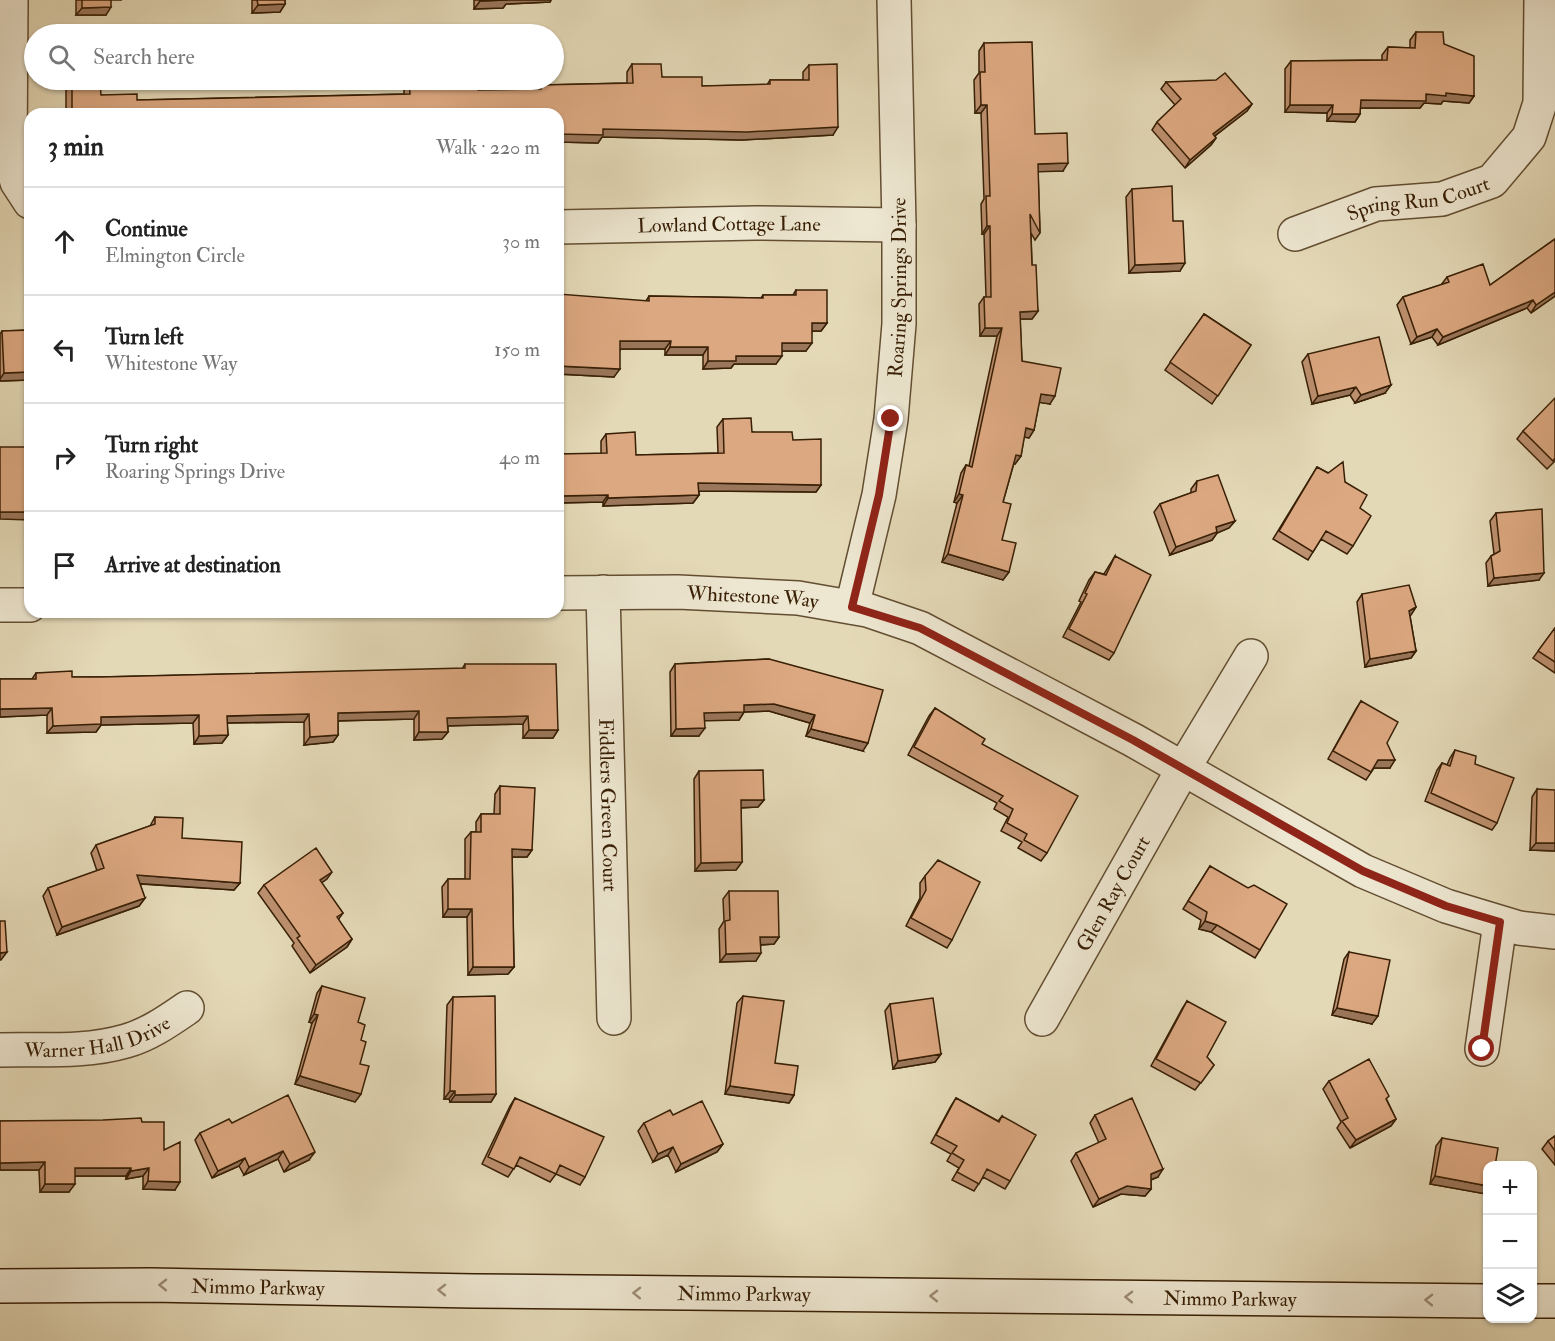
<!DOCTYPE html>
<html lang="en">
<head>
<meta charset="utf-8">
<style>
	:root { --surface:#fff; --page:#f6f6f6; --text:#222; --muted:#767676; --line:#e0e0e0 }
	body { margin:0; font-family:"IM FELL Double Pica",serif; background:var(--page); color:var(--text) }
	.controls { position:absolute; right:18px; bottom:18px; display:grid; overflow:hidden; border-radius:12px; box-shadow:0 2px 4px #0004 }
	.controls button { width:54px; height:54px; display:grid; place-items:center; padding:0; border:0; border-bottom:2px solid var(--line); background:var(--surface); color:var(--text); font:30px sans-serif }
	.stop { position:absolute; width:18px; height:18px; margin:-14px; border:4px solid #8f2418; border-radius:50%; background:#fff }
	.stop.end { background:#8f2418; border-color:#fff; box-shadow:0 2px 6px #0008 }
	.list { margin:0; padding:0; list-style:none }
	h2 { display:flex; justify-content:space-between; align-items:center; height:78px; margin:0; padding:0 24px; font-size:26px }
	h2 small { font-size:20px; font-weight:400; color:var(--muted) }
	.list li { display:grid; grid-template-columns:39px 1fr auto; gap:18px; align-items:center; box-sizing:border-box; height:108px; padding:0 24px; border-top:2px solid var(--line) }
	.list b { display:block; font-size:22px; white-space:nowrap }
	.list p { margin:0; font-size:20px; white-space:nowrap; color:var(--muted) }
	.list em { font-size:20px; font-style:normal; color:var(--muted) }
	.icon { flex:none; width:33px; height:33px; fill:none; stroke:currentColor; stroke-width:2; stroke-linecap:round; stroke-linejoin:round }
	.map { position:relative; flex:none; width:1555px; height:1341px; overflow:hidden }
	.search { position:absolute; background:var(--surface); box-shadow:0 2px 4px #0004; left:24px; top:24px; width:540px; height:66px; display:flex; align-items:center; gap:15px; box-sizing:border-box; padding:0 21px; border-radius:33px; color:var(--muted); font-size:22px }
	.panel { position:absolute; background:var(--surface); box-shadow:0 2px 4px #0004; left:24px; top:108px; width:540px; height:510px; border-radius:18px }
	.map>svg:first-child { display:block }
	.lines { fill:none; stroke-linecap:round; stroke-linejoin:round }
	.street-casing { stroke:#634e32; stroke-width:36 }
	.secondary-casing { stroke:#381f05; stroke-width:36 }
	.street { stroke:#ede6d0; stroke-width:33 }
	.secondary { stroke:#ede6d0; stroke-width:33 }
	.wall { fill:#bd906f; stroke:#381f05; stroke-width:1.5 }
	.shaded-wall { fill:#9a765a; stroke:#381f05; stroke-width:1.5 }
	.building { fill:#dca881; stroke:#381f05; stroke-width:1.5 }
	.oneway { stroke:#9c8c75 }
	.route { stroke:#8f2418; stroke-width:8 }
	.labels { text-anchor:middle; stroke-width:6; stroke-linejoin:round; paint-order:stroke }
	.street-label { font-size:20px; fill:#381f05; stroke:#ede6d0 }
</style>
</head>
<body>
<div class="map">
<svg width="1555" height="1341" viewBox="0 0 1555 1341">
	<rect width="100%" height="100%" fill="#e4d9b7"/>
	<filter id="stains"><feTurbulence type="fractalNoise" baseFrequency=".00333" numOctaves="4"/><feColorMatrix values="0 0 0 0 .2 0 0 0 0 .09 0 0 0 0 .02 0 0 0 .5 -.17"/></filter>
	<radialGradient id="worn" r=".72"><stop offset=".6" stop-color="#630" stop-opacity="0"/><stop offset="1" stop-color="#630" stop-opacity=".3"/></radialGradient>
	<g class="lines">
		<defs>
			<g id="street">
				<path d="M11,0L10,157L17,182L30,202"/>
				<path id="s1" d="M558,227L756,223L899,225"/>
				<path id="s2" d="M1295,234L1376,204L1442,199L1492,181L1529,137L1540,103L1541,0"/>
				<path id="s3" d="M603,592L614,1018"/>
				<path id="s4" d="M558,593L678,592L798,598L867,610L920,628L1133,740L1363,871L1446,906L1519,928L1555,932"/>
				<path d="M0,605H30"/>
				<path id="s5" d="M852,607L879,495L891,419L899,324V225L894,0"/>
				<path id="s6" d="M1042,1019L1183,769L1251,656"/>
				<path d="M1482,1049L1500,923"/>
				<path id="s7" d="M0,1050C42,1049 85,1053 126,1041C148,1035 168,1021 187,1008"/>
			</g>
			<g id="secondary">
				<path id="s8" d="M0,1286L151,1285L474,1291L1488,1301"/>
				<path d="M1532,1301H1555"/>
			</g>
		</defs>
		<use href="#street" class="street-casing"/>
		<use href="#secondary" class="secondary-casing"/>
		<use href="#street" class="street"/>
		<use href="#secondary" class="secondary"/>
	</g>
	<path class="wall" d="M76,0H122H111L106,15H76Z
		M252,0H285V4L280,12L252,13Z
		M474,0H551L550,2L506,4L503,8L474,9Z
		M1416,32L1444,44L1474,96L1469,103L1443,101L1441,104L1424,103L1420,108H1360V114L1355,122L1327,121V113L1285,112V69L1291,61L1382,60V55L1388,47L1410,48V40Z
		M984,43L1035,134L1063,171H1038L1040,233L1035,240L1031,233L1032,265L1038,311L1032,319H1020L1022,361L1050,404L1039,402L1034,430L1029,438L1024,437L1021,456L1015,464L1014,463L1003,502L1002,540L1009,572L1003,580L942,562L957,503L954,502L961,473L966,465L969,466L997,336H980L979,304L984,297H986L984,234H982L981,204L984,199L981,113H975L974,80L979,73V51Z
		M632,64L662,77L702,86L767,85L770,80H803V72L809,65L833,135L742,140L602,137L598,143L558,142V114H66V90L72,82L101,95L137,100L404,94V80H438V85L478,90L538,89L541,85L627,83V72Z
		M1166,82L1252,104L1247,111L1215,136L1216,138L1211,145L1185,168L1152,130L1157,122L1175,105L1161,89Z
		M1132,189L1173,221L1180,271L1129,273L1126,197Z
		M1555,239V296L1531,313L1527,308L1438,345L1432,337L1411,344L1397,305L1403,297L1441,285L1447,277L1490,285Z
		M796,290L827,323L821,331H812L806,351H782L776,364H734L731,368L703,369V355H665V349H620L614,377L558,374L646,301L649,296L761,298L763,295H793Z
		M1204,314L1251,345L1212,404L1165,370Z
		M30,330V380L0,381V334L2,331Z
		M1308,354L1385,393L1355,403L1350,395L1312,404L1302,362Z
		M723,419L752,432L793,440L821,485L816,492L699,491V495L693,503L603,506V502L558,503V454H601V441L606,434L636,455L718,453L717,427Z
		M1523,431L1555,461L1547,469L1517,439Z
		M1317,467L1345,482L1360,508L1353,546L1347,554L1321,539L1308,560L1273,539Z
		M1197,481L1235,521L1229,528L1217,533L1212,540L1170,555L1154,512L1160,504L1191,493V489Z
		M1496,513L1539,580L1488,586L1486,563L1491,556L1494,554L1490,521Z
		M1115,556L1114,653L1109,660L1063,637L1081,602L1079,601L1089,580L1095,572L1104,574Z
		M1362,594L1416,607L1410,616L1416,651L1411,658L1365,667L1357,602Z
		M1555,628V673L1533,658Z
		M769,659L863,751L806,736L810,723L769,711L744,712L739,720H704L699,736H671L670,672L675,664Z
		M465,664L558,730L553,738H523V724L448,726V732L442,739L414,740V719L338,721V735L333,742L304,745V722L227,723L228,735L222,743L194,744L193,723L101,725L96,732L47,733V715L0,717V679H32L36,673L72,677H100L462,669Z
		M1361,701L1387,743L1390,768H1374L1366,780L1328,759L1356,709Z
		M935,708L982,744L1047,853L1041,861L1018,848L1022,842L1001,831L1008,817L994,809L997,803L908,755L929,716Z
		M1455,750L1475,764L1497,823L1492,830L1425,801L1437,770L1442,763L1447,765L1450,758Z
		M699,771L764,800L758,807L741,808L742,862L736,870L695,871L694,779Z
		M500,786L532,850L527,857H512L514,967L508,974L468,975L467,917H443L442,887L448,879H465V839L471,832H476V822L481,814H494L495,794Z
		M1537,789L1555,851L1530,850L1532,797Z
		M155,817L240,883L234,890L140,884L145,898L139,906L57,935L43,896L48,888L97,871L91,853L96,845L150,826Z
		M1210,866L1260,950L1255,958L1211,932L1199,929L1201,920L1183,909Z
		M925,876L952,940L947,948L906,926L920,898V883Z
		M327,879L321,883L343,913L338,920L352,939L347,947L310,973L292,946L294,943L258,893L264,885Z
		M729,891L779,937L774,944L761,945L756,961L720,962L719,929L724,921L723,899Z
		M1349,952L1372,1024L1332,1015L1344,959Z
		M322,986L358,1022L361,1040L360,1064L361,1094L355,1102L295,1084L312,1023L309,1022L317,993Z
		M743,996L775,1063L794,1095L789,1103L725,1094L737,1003Z
		M453,997L496,1094L491,1102H450L449,1099H444L447,1005Z
		M1187,1001L1207,1057L1214,1065L1195,1090L1151,1066L1182,1009Z
		M890,1004L941,1054L935,1062L893,1069L885,1011Z
		M1329,1081L1387,1100L1396,1119L1391,1126L1350,1148L1337,1128L1341,1122L1323,1089Z
		M515,1098L585,1177L580,1185L556,1174L550,1182L516,1165L508,1177L482,1164L510,1106Z
		M956,1098L998,1121L1002,1116L1010,1181L1005,1189L983,1177L974,1191L952,1180L959,1168L947,1161L951,1154L931,1143L951,1106Z
		M673,1115L723,1144L717,1152L676,1172L668,1155L653,1162L638,1131L644,1123Z
		M1095,1115L1158,1177L1151,1180V1189L1145,1196L1121,1194L1093,1207L1071,1161L1076,1153L1099,1143L1090,1123Z
		M0,1121L142,1122L164,1150L175,1190L143,1189V1176L126,1179V1176H75L69,1192H40L39,1170H0Z
		M232,1123L309,1160L284,1172L278,1159L244,1175L239,1166L212,1178L195,1140L200,1133Z
		M1555,1136V1165L1542,1149L1548,1141Z
		M1442,1138L1488,1166V1191L1486,1194L1430,1184L1436,1146Z"/>
	<path class="shaded-wall" d="M505,0H551L550,2L506,4L503,8L474,9L480,1Z
		M285,4L280,12L252,13L258,5Z
		M111,7L106,15H76L82,8Z
		M1446,93L1474,96L1469,103L1443,101L1441,104L1424,103L1420,108H1355L1361,100Z
		M1252,104L1247,111L1208,141L1213,134Z
		M981,105H987L981,113H975Z
		M1290,105H1333L1327,113L1285,112Z
		M1332,114H1360L1355,122L1327,121Z
		M838,127L833,135L742,140L602,137L598,143L558,142V134L603,129Z
		M1216,138L1211,145L1185,168L1190,160Z
		M1068,163L1063,171L1032,172L1038,164Z
		M987,226H990L984,234H982Z
		M1185,263L1180,271L1129,273L1135,265Z
		M1555,292V296L1531,313L1536,305Z
		M1533,300L1527,308L1438,345L1443,337Z
		M1038,311L1032,319H1014L1020,312Z
		M812,323H827L821,331H806Z
		M985,328H1002L997,336H980Z
		M1437,329L1432,337L1411,344L1417,337Z
		M620,341H671L665,349H615Z
		M782,343H812L806,351H777Z
		M670,347H708L703,355H665Z
		M736,356H782L776,364H734L731,368L703,369L708,361Z
		M558,366L620,369L614,377L558,374Z
		M30,372V380L0,381V379L4,373Z
		M1391,385L1385,393L1355,403L1361,395Z
		M1356,387L1350,395L1312,404L1318,396Z
		M1041,394L1055,396L1050,404L1036,402Z
		M1026,428L1034,430L1029,438L1020,436Z
		M1016,455L1021,456L1015,464L1011,463Z
		M698,483L821,485L816,492L693,491Z
		M959,494L963,495L957,503L954,502Z
		M608,495L603,502L558,503V496Z
		M699,495L693,503L603,506L608,498Z
		M0,512H30V520L0,519Z
		M1235,521L1229,528L1217,533L1212,540L1170,555L1176,547L1216,527Z
		M948,554L1009,572L1003,580L942,562Z
		M1544,573L1539,580L1488,586L1494,578Z
		M1416,607L1411,615L1403,618L1409,611Z
		M1416,651L1411,658L1365,667L1370,659Z
		M774,704L815,715L810,723L769,711L744,712L739,720L699,721L704,713L744,705Z
		M52,708L47,715L0,717V709Z
		M419,711L414,719L332,721L338,713Z
		M309,714L304,722L222,723L227,716Z
		M199,715L193,723L101,725L96,732L47,733L53,726L101,717Z
		M528,716L523,724L442,726L447,718Z
		M705,728L699,736H671L676,729Z
		M811,729L868,743L863,751L806,736Z
		M529,730H558L553,738H523Z
		M419,732H448L442,739L414,740Z
		M228,735L222,743L194,744L199,736Z
		M338,735L333,742L304,745L310,737Z
		M1378,760H1395L1390,768H1372Z
		M741,800H764L758,807L735,808Z
		M1536,843H1555V851L1530,850Z
		M512,849L532,850L527,857H507Z
		M742,862L736,870L695,871L701,863Z
		M332,872L327,879L314,888L320,880Z
		M137,875L240,883L234,890L131,883Z
		M145,898L139,906L57,935L62,927Z
		M448,909H472L467,917H443Z
		M1205,921L1217,925L1211,932L1199,929Z
		M760,937H779L774,944L755,945Z
		M352,939L347,947L310,973L316,965Z
		M7,952L1,960H0V953Z
		M761,953L756,961L720,962L726,954Z
		M473,967H514L508,974L468,975Z
		M1337,1008L1378,1016L1372,1024L1332,1015Z
		M314,1014L318,1015L312,1023L309,1022Z
		M941,1054L935,1062L893,1069L898,1061Z
		M300,1076L361,1094L355,1102L295,1084Z
		M730,1086L794,1095L789,1103L725,1094Z
		M450,1091H455L449,1099H444Z
		M496,1094L491,1102H450L455,1095Z
		M1396,1119L1391,1126L1350,1148L1356,1140Z
		M723,1144L717,1152L676,1172L681,1164Z
		M673,1147L668,1155L653,1162L658,1154Z
		M283,1151L278,1159L244,1175L249,1167Z
		M315,1152L309,1160L284,1172L290,1164Z
		M245,1158L239,1166L212,1178L218,1171Z
		M45,1162L39,1170H0V1163Z
		M75,1168H131L126,1176H69Z
		M149,1168L143,1176L126,1179L131,1171Z
		M1163,1169L1158,1177L1145,1182L1151,1174Z
		M1435,1176L1488,1186V1191L1486,1194L1430,1184Z
		M148,1181L180,1182L175,1190L143,1189Z
		M45,1184H75L69,1192H40Z
		M1127,1186L1151,1189L1145,1196L1121,1194L1093,1207L1099,1199Z"/>
	<path class="building" d="M82,0H111V7L82,8Z
		M257,0H285V4L258,5Z
		M480,0H508L480,1Z
		M1416,32H1443L1444,44L1474,56V96L1446,93V96L1426,94V101L1361,100L1360,114H1332L1333,105H1290L1291,61L1387,60L1388,47L1415,48Z
		M1032,42L1035,134L1067,133L1068,163L1038,164L1040,233L1030,214L1032,265H1036L1038,311L1020,312L1022,361L1061,368L1055,396L1041,394L1034,430L1026,428L1021,456L1016,455L1003,502L1011,504L1002,540L1016,543L1009,572L948,554L963,495L959,494L966,465L972,467L1002,328H985L984,297H991L990,226H987L986,196H990L987,105H981L980,72H985L984,43Z
		M632,64H661L662,77H702V86L770,84V80H809V65L837,64L838,127L747,132L603,129V135L558,134V114H72V82H100L101,95L137,94V100L410,94L409,80H438V85H477L478,90L541,89V85L633,83Z
		M1225,73L1252,104L1213,134L1216,138L1190,160L1157,122L1181,99L1166,82L1216,80Z
		M1172,186L1173,221H1183L1185,263L1135,265L1132,189Z
		M1555,239V292L1536,305L1533,300L1443,337L1437,329L1417,337L1403,297L1449,282L1447,277L1483,264L1490,285Z
		M796,290H827V323H812V343H782V356H736V361H708V347H670L671,341H620V369L558,366V294L649,301V296L763,298V295H796Z
		M1204,314L1251,345L1218,396L1170,362Z
		M30,330V372L4,373L2,331Z
		M1379,337L1391,385L1361,395L1356,387L1318,396L1308,354Z
		M1555,398V458L1553,461L1523,431Z
		M751,418L752,432H792L793,440L821,439V485L698,483L699,495L608,498V495L558,496V454L607,453L606,434L635,432L636,455L724,453L723,419Z
		M0,447H30V512H0Z
		M1343,462L1345,482L1367,495L1360,508L1371,516L1353,546L1326,531L1313,552L1279,531L1317,467L1328,473Z
		M1218,475L1235,521L1216,527L1217,532L1176,547L1160,504L1196,491L1197,481Z
		M1542,509L1544,573L1494,578L1491,556L1500,551L1496,513Z
		M1115,556L1151,575L1114,653L1069,629L1087,594L1085,593L1095,572L1106,575Z
		M1409,585L1416,607L1409,611L1416,651L1370,659L1362,594Z
		M1555,628V662L1538,651Z
		M769,659L883,690L868,743L811,729L815,715L774,704L744,705V712L704,713L705,728L676,729L675,664Z
		M465,664H556L558,730H529L528,716L447,718L448,732H419V711L338,713V735L310,737L309,714L227,716L228,735L199,736V715L101,717V724L53,726L52,708L0,709V679H36V673L72,671V677H100L465,668Z
		M1361,701L1398,722L1387,743L1395,760H1378L1371,772L1333,751Z
		M935,708L985,739L982,744L1078,796L1047,853L1024,840L1027,834L1007,823L1013,809L999,801L1003,796L914,747Z
		M1455,750L1476,756L1475,764L1514,778L1497,823L1431,793L1442,763L1450,766Z
		M763,770L764,800H741L742,862L701,863L699,771Z
		M500,786L535,788L532,850L512,849L514,967H473L472,909H448V879H470L471,832H481V814H500Z
		M1537,789L1555,790V843H1536Z
		M155,817L183,818L182,838L242,842L240,883L137,875L145,898L62,927L48,888L104,868L96,845L155,824Z
		M316,848L332,872L320,880L343,913L337,917L352,939L316,965L297,938L300,936L264,885Z
		M938,860L980,882L952,940L911,918L926,890L925,876Z
		M1210,866L1248,888L1254,885L1287,904L1260,950L1217,925L1205,921L1207,912L1188,901Z
		M729,891H778L779,937H760L761,953L726,954L725,921L730,920Z
		M0,921H5L7,952L0,953Z
		M1349,952L1390,960L1378,1016L1337,1008Z
		M322,986L365,998L358,1022L365,1025L361,1040L366,1042L360,1064L369,1066L361,1094L300,1076L318,1015L314,1014Z
		M495,996L496,1094L455,1095V1091H450L453,997Z
		M743,996L784,1001L775,1063L798,1066L794,1095L730,1086Z
		M933,998L941,1054L898,1061L890,1004Z
		M1187,1001L1226,1022L1207,1057L1214,1065L1201,1083L1156,1059Z
		M1369,1059L1389,1096L1386,1099L1396,1119L1356,1140L1342,1121L1348,1118L1329,1081Z
		M288,1095L315,1152L290,1164L283,1151L249,1167L245,1158L218,1171L200,1133L229,1119L232,1123Z
		M515,1098L604,1137L585,1177L560,1165L556,1174L520,1157L514,1169L488,1157Z
		M956,1098L999,1122L1002,1116L1036,1135L1010,1181L987,1169L979,1184L957,1172L964,1160L952,1153L957,1146L936,1135Z
		M1132,1098L1163,1169L1151,1174V1189L1127,1186L1099,1199L1076,1153L1106,1139L1095,1115Z
		M702,1101L723,1144L681,1164L673,1147L658,1154L644,1123L670,1110L673,1115Z
		M141,1118L142,1122H164V1150L180,1142V1182L148,1181L149,1168L131,1171V1168H75V1184H45V1162L0,1163V1121L103,1120Z
		M1555,1136V1151L1548,1141Z
		M1442,1138L1498,1148L1495,1166H1488V1186L1435,1176Z"/>
	<defs><path id="oneway-chevron" d="M-2-3.5L2.5 0L-2 3.5" fill="none" stroke-width="1.6" stroke-linecap="round" stroke-linejoin="round" transform="scale(1.5)"/></defs>
	<g class="oneway">
		<use href="#oneway-chevron" transform="translate(163 1285) rotate(-179)"/>
		<use href="#oneway-chevron" transform="translate(442 1290) rotate(-179)"/>
		<use href="#oneway-chevron" transform="translate(637 1293) rotate(-179)"/>
		<use href="#oneway-chevron" transform="translate(934 1296) rotate(-179)"/>
		<use href="#oneway-chevron" transform="translate(1129 1297) rotate(-179)"/>
		<use href="#oneway-chevron" transform="translate(1429 1300) rotate(-179)"/>
	</g>
	<g class="lines">
		<path class="route" d="M891,419L879,495L852,607L920,628L1133,740L1363,871L1446,906L1500,922L1482,1049"/>
	</g>
	<g class="labels">
		<g class="street-label">
			<text dy="7" stroke="none"><textPath href="#s2" startOffset="129">Spring Run Court</textPath></text>
			<text dy="7" stroke="none"><textPath href="#s1" startOffset="171">Lowland Cottage Lane</textPath></text>
			<text dy="7" stroke="none"><textPath href="#s5" startOffset="324">Roaring Springs Drive</textPath></text>
			<text dy="7" stroke="none"><textPath href="#s4" startOffset="195">Whitestone Way</textPath></text>
			<text dy="7" stroke="none"><textPath href="#s3" startOffset="213">Fiddlers Green Court</textPath></text>
			<text dy="7" stroke="none"><textPath href="#s6" startOffset="144">Glen Ray Court</textPath></text>
			<text dy="7" stroke="none"><textPath href="#s7" startOffset="99">Warner Hall Drive</textPath></text>
			<text dy="7" stroke="none"><textPath href="#s8" startOffset="258">Nimmo Parkway</textPath></text>
			<text dy="7" stroke="none"><textPath href="#s8" startOffset="744">Nimmo Parkway</textPath></text>
			<text dy="7" stroke="none"><textPath href="#s8" startOffset="1230">Nimmo Parkway</textPath></text>
		</g>
	</g>
	<rect width="100%" height="100%" filter="url(#stains)"/>
	<rect width="100%" height="100%" fill="url(#worn)"/>
</svg>
<div class="controls">
<button>+</button>
<button>−</button>
<button><svg class="icon" aria-label="layers" viewBox="0 0 24 24"><path d="M12 4l9 5-9 5-9-5zM3 14l9 5 9-5"/></svg></button>
</div>
<div class="stop" style="left:1482px;top:1049px"></div>
<div class="stop end" style="left:891px;top:419px"></div>
<div class="search"><svg class="icon" aria-label="search" viewBox="0 0 24 24"><circle cx="10" cy="10" r="6"/><path d="M15 15l6 6"/></svg>Search here</div>
<section class="panel">
<h2>3 min<small>Walk · 220 m</small></h2>
<ul class="list">
<li><svg class="icon" aria-label="ahead" viewBox="0 0 24 24"><path d="M12 20V5M6 11l6-6 6 6"/></svg><div><b>Continue</b><p>Elmington Circle</p></div><em>30 m</em></li>
<li><svg class="icon" aria-label="left" viewBox="0 0 24 24"><path d="M17 20v-9H6M10 6l-5 5 5 5"/></svg><div><b>Turn left</b><p>Whitestone Way</p></div><em>150 m</em></li>
<li><svg class="icon" aria-label="right" viewBox="0 0 24 24"><path d="M7 20v-9h11M14 6l5 5-5 5"/></svg><div><b>Turn right</b><p>Roaring Springs Drive</p></div><em>40 m</em></li>
<li><svg class="icon" aria-label="arrive" viewBox="0 0 24 24"><path d="M6 21V4h12l-3 4 3 4H6"/></svg><div><b>Arrive at destination</b></div></li>
</ul>
</section>
</div>
</body>
</html>
